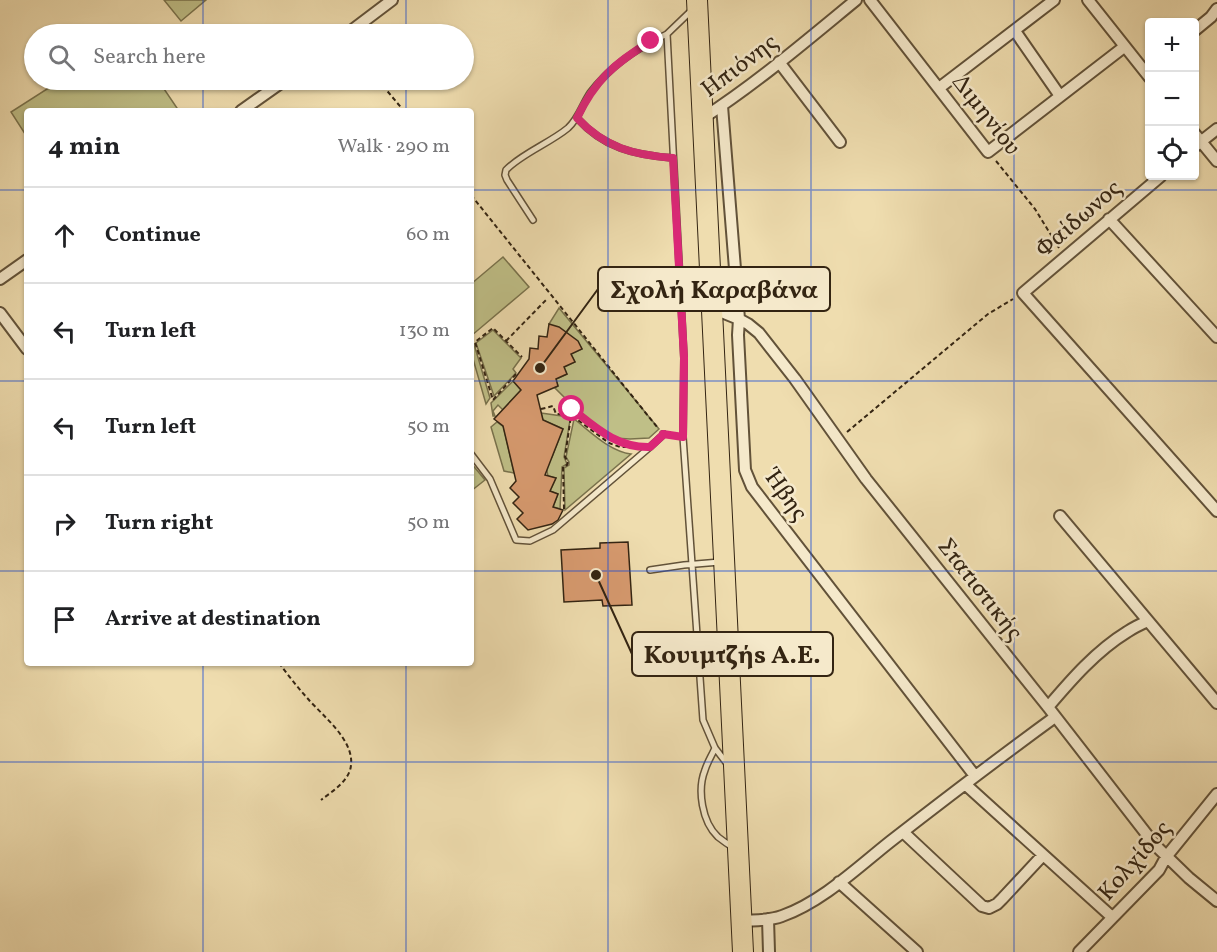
<!DOCTYPE html>
<html lang="en">
<head>
<meta charset="utf-8">
<style>
	:root { --surface:#fff; --page:#f6f6f6; --text:#202124; --muted:#757577; --line:#e0e0e0 }
	body { margin:0; font-family:Vollkorn,serif; background:var(--page); color:var(--text) }
	.controls { position:absolute; right:18px; top:18px; display:grid; overflow:hidden; border-radius:6px; box-shadow:0 2px 4px #0004 }
	.controls button { width:54px; height:54px; display:grid; place-items:center; padding:0; border:0; border-bottom:2px solid var(--line); background:var(--surface); color:var(--text); font:30px sans-serif }
	.stop { position:absolute; width:18px; height:18px; margin:-14px; border:4px solid #db2777; border-radius:50%; background:#fff }
	.stop.end { background:#db2777; border-color:#fff; box-shadow:0 2px 6px #0008 }
	.list { margin:0; padding:0; list-style:none }
	h2 { display:flex; justify-content:space-between; align-items:center; height:78px; margin:0; padding:0 24px; font-size:26px }
	h2 small { font-size:20px; font-weight:400; color:var(--muted) }
	.list li { display:grid; grid-template-columns:39px 1fr auto; gap:18px; align-items:center; box-sizing:border-box; height:96px; padding:0 24px; border-top:2px solid var(--line) }
	.list b { display:block; font-size:22px; white-space:nowrap }
	.list em { font-size:20px; font-style:normal; color:var(--muted) }
	.icon { flex:none; width:33px; height:33px; fill:none; stroke:currentColor; stroke-width:2; stroke-linecap:round; stroke-linejoin:round }
	.map { position:relative; flex:none; width:1217px; height:952px; overflow:hidden }
	.search { position:absolute; background:var(--surface); box-shadow:0 2px 4px #0004; left:24px; top:24px; width:450px; height:66px; display:flex; align-items:center; gap:15px; box-sizing:border-box; padding:0 21px; border-radius:33px; color:var(--muted); font-size:22px }
	.panel { position:absolute; background:var(--surface); box-shadow:0 2px 4px #0004; left:24px; top:108px; width:450px; height:558px; border-radius:6px }
	.map>svg:first-child { display:block }
	.green { fill:#bfbf87; stroke:#79724c; stroke-width:1.5 }
	.building { fill:#d79a6f; stroke:#332412; stroke-width:1.5 }
	.lines { fill:none; stroke-linecap:round; stroke-linejoin:round }
	.lane-casing { stroke:#625239; stroke-width:8 }
	.street-casing { stroke:#625239; stroke-width:14 }
	.highway-casing { stroke:#332412; stroke-width:22 }
	.path { stroke:#332412; stroke-width:2; stroke-dasharray:4.5 3; stroke-linecap:butt }
	.lane { stroke:#f5e9cb; stroke-width:5 }
	.street { stroke:#f5e9cb; stroke-width:10 }
	.highway { stroke:#efddaf; stroke-width:20 }
	.route { stroke:#db2777; stroke-width:8 }
	.grid { fill:none; stroke:#1d4ed8; stroke-width:1.5; stroke-opacity:0.55 }
	.labels { text-anchor:middle; stroke-width:5; stroke-linejoin:round; paint-order:stroke }
	.street-label { font-size:24px; fill:#332412; stroke:#f5e9cb }
	.leader { fill:none; stroke:#332412; stroke-width:2 }
	.callout-dot { fill:#332412; stroke:#f5e9cb; stroke-width:2 }
	.callout { fill:#f5e9cb; stroke:#332412; stroke-width:2 }
	.callout-label { font-size:26px; text-anchor:middle; font-weight:bold; fill:#332412 }
</style>
</head>
<body>
<div class="map">
<svg width="1217" height="952" viewBox="0 0 1217 952">
	<rect width="100%" height="100%" fill="#efddaf"/>
	<filter id="stains"><feTurbulence type="fractalNoise" baseFrequency=".00333" numOctaves="4"/><feColorMatrix values="0 0 0 0 .2 0 0 0 0 .09 0 0 0 0 .02 0 0 0 .5 -.17"/></filter>
	<radialGradient id="worn" r=".72"><stop offset=".6" stop-color="#630" stop-opacity="0"/><stop offset="1" stop-color="#630" stop-opacity=".3"/></radialGradient>
	<path class="green" d="M164,0H206L181,21Z
		M61,80H158L179,111H27V137L11,112Z
		M503,257L529,287L471,336V284Z
		M559,308L659,429L649,438L630,439L614,438L603,431L570,403L555,388L558,386L556,379L567,374L564,367L575,362L571,354L582,349L577,341L549,324Z
		M493,330L521,358L513,369L516,373L494,396L476,343Z
		M474,344L490,398L486,404L471,352V346Z
		M513,381L521,390L503,410L498,405L493,411L495,416H493L491,403Z
		M541,413L562,416L570,420L564,457L567,464L562,467L560,509L553,507L558,494L550,491L556,478L548,476L546,467L550,457H552L563,429L543,420Z
		M574,419C591,432 609,451 631,454L565,510L564,468L569,465V462L566,457Z
		M497,422L505,428L504,429L514,473L504,471L491,427Z
		M471,463L485,480L471,491Z"/>
	<path class="building" d="M549,324L559,327L578,341L582,349L571,354L575,362L564,367L567,374L556,379L558,386L537,395L543,420L563,429L545,475L556,478L550,491L558,494L553,507L563,510L558,520L552,524L528,530L517,519L523,513L513,503L519,497L510,488L516,481L503,426L494,419L521,390L513,381L529,359L530,348L538,349L539,336L547,337Z
		M628,542L632,605L603,606L602,600L564,602L561,550L600,548V543Z"/>
	<g class="lines">
		<defs>
			<path id="lane" d="M692,10L667,34L684,358L683,437L703,720L715,748L728,765
				M577,118C604,148 634,155 673,158
				M533,220L507,180L505,175L506,170C521,154 550,143 568,128C579,118 582,105 590,93C610,66 637,48 667,34
				M471,454L490,479L516,540L530,541L553,530L650,447L664,434H663
				M650,570L684,565L720,562
				M715,748C712,755 707,763 705,770C697,790 702,822 718,837C723,841 729,845 734,848"/>
			<path id="street" d="M870,0L988,152L1124,47
				M1088,0L1150,78
				M1015,31L1060,96
				M1194,31L1211,17L1217,9
				M347,34L392,0
				M779,62L840,142
				M939,88L1054,0
				M722,106L739,319L738,335L745,470L752,487L975,776
				M241,111L285,80
				M703,118C757,83 806,41 856,0
				M1194,133L1217,161
				M1194,147L1217,129
				M1161,176L1023,293L1217,511
				M1109,219L1217,337
				M0,279L27,260
				M712,308L739,319L748,324L759,333L795,379L866,479L1048,707L1155,845L1189,878L1217,901
				M0,313L27,349
				M1060,516L1217,703
				M1048,707C1071,680 1096,651 1127,632C1133,628 1141,624 1148,621
				M965,784L1112,917
				M903,832L982,906L989,908L997,904L1002,899L1043,855
				M839,882L917,952
				M768,919L769,952
				M742,921C755,920 769,921 782,916C822,902 858,867 891,841C945,799 1000,757 1055,717
				M1079,952L1159,870L1166,857L1217,794"/>
			<path id="highway" d="M697,0L743,952"/>
		</defs>
		<use href="#lane" class="lane-casing"/>
		<use href="#street" class="street-casing"/>
		<use href="#highway" class="highway-casing"/>
		<path class="path" d="M378,80L404,111
			M996,161L1035,209L1059,248
			M471,195L657,427
			M506,341L546,300
			M516,374L493,400L475,342L493,328L522,357
			M541,409L553,406L556,414L571,415L609,443L620,447H633
			M847,432L988,314L1013,299
			M564,509L563,467L567,465L568,462L565,457L572,409L611,438L637,447
			M279,663C288,675 298,688 309,700C323,716 354,740 351,765C350,780 333,791 321,800"/>
		<use href="#lane" class="lane"/>
		<use href="#street" class="street"/>
		<use href="#highway" class="highway"/>
	</g>
	<g class="lines">
		<path class="route" d="M572,409C596,428 617,448 650,447L664,434H663L683,437L684,358L673,158C634,155 605,148 577,118C595,80 615,63 651,41"/>
	</g>
	<path class="grid" d="M203,0V34M406,0V34M608,0V952M811,0V952M1014,0V952M203,80V111M406,80V111M0,190H27M471,190H1217M0,381H27M471,381H1217M0,571H27M471,571H1217M203,663V952M406,663V952M0,762H1217"/>
	<g class="labels">
		<g class="street-label">
			<text transform="translate(739 65) rotate(-37)" y="8">Ηπιόνης</text>
			<text transform="translate(987 114) rotate(52)" y="8">Διμηνίου</text>
			<text transform="translate(1078 218) rotate(-41)" y="8">Φαίδωνος</text>
			<text transform="translate(787 495) rotate(55)" y="8">Ήβης</text>
			<text transform="translate(981 589) rotate(52)" y="8">Στατιστικής</text>
			<text transform="translate(1134 860) rotate(-49)" y="8">Κολχίδος</text>
		</g>
	</g>
	<path class="leader" d="M540 368L598 289M596 575L632 654"/>
	<g class="callout-dot">
		<circle cx="540" cy="368" r="6"/>
		<circle cx="596" cy="575" r="6"/>
	</g>
	<g class="callout">
		<rect x="598" y="267" width="232" height="44" rx="6"/>
		<rect x="632" y="632" width="201" height="44" rx="6"/>
	</g>
	<g class="callout-label">
		<text x="714" y="298">Σχολή Καραβάνα</text>
		<text x="732" y="663">Κουιμτζήs Α.Ε.</text>
	</g>
	<rect width="100%" height="100%" filter="url(#stains)"/>
	<rect width="100%" height="100%" fill="url(#worn)"/>
</svg>
<div class="controls">
<button>+</button>
<button>−</button>
<button><svg class="icon" aria-label="locate" viewBox="0 0 24 24"><circle cx="12" cy="12" r="6"/><path d="M12 2v4M12 18v4M2 12h4M18 12h4"/></svg></button>
</div>
<div class="stop" style="left:572px;top:409px"></div>
<div class="stop end" style="left:651px;top:41px"></div>
<div class="search"><svg class="icon" aria-label="search" viewBox="0 0 24 24"><circle cx="10" cy="10" r="6"/><path d="M15 15l6 6"/></svg>Search here</div>
<section class="panel">
<h2>4 min<small>Walk · 290 m</small></h2>
<ul class="list">
<li><svg class="icon" aria-label="ahead" viewBox="0 0 24 24"><path d="M12 20V5M6 11l6-6 6 6"/></svg><div><b>Continue</b></div><em>60 m</em></li>
<li><svg class="icon" aria-label="left" viewBox="0 0 24 24"><path d="M17 20v-9H6M10 6l-5 5 5 5"/></svg><div><b>Turn left</b></div><em>130 m</em></li>
<li><svg class="icon" aria-label="left" viewBox="0 0 24 24"><path d="M17 20v-9H6M10 6l-5 5 5 5"/></svg><div><b>Turn left</b></div><em>50 m</em></li>
<li><svg class="icon" aria-label="right" viewBox="0 0 24 24"><path d="M7 20v-9h11M14 6l5 5-5 5"/></svg><div><b>Turn right</b></div><em>50 m</em></li>
<li><svg class="icon" aria-label="arrive" viewBox="0 0 24 24"><path d="M6 21V4h12l-3 4 3 4H6"/></svg><div><b>Arrive at destination</b></div></li>
</ul>
</section>
</div>
</body>
</html>
